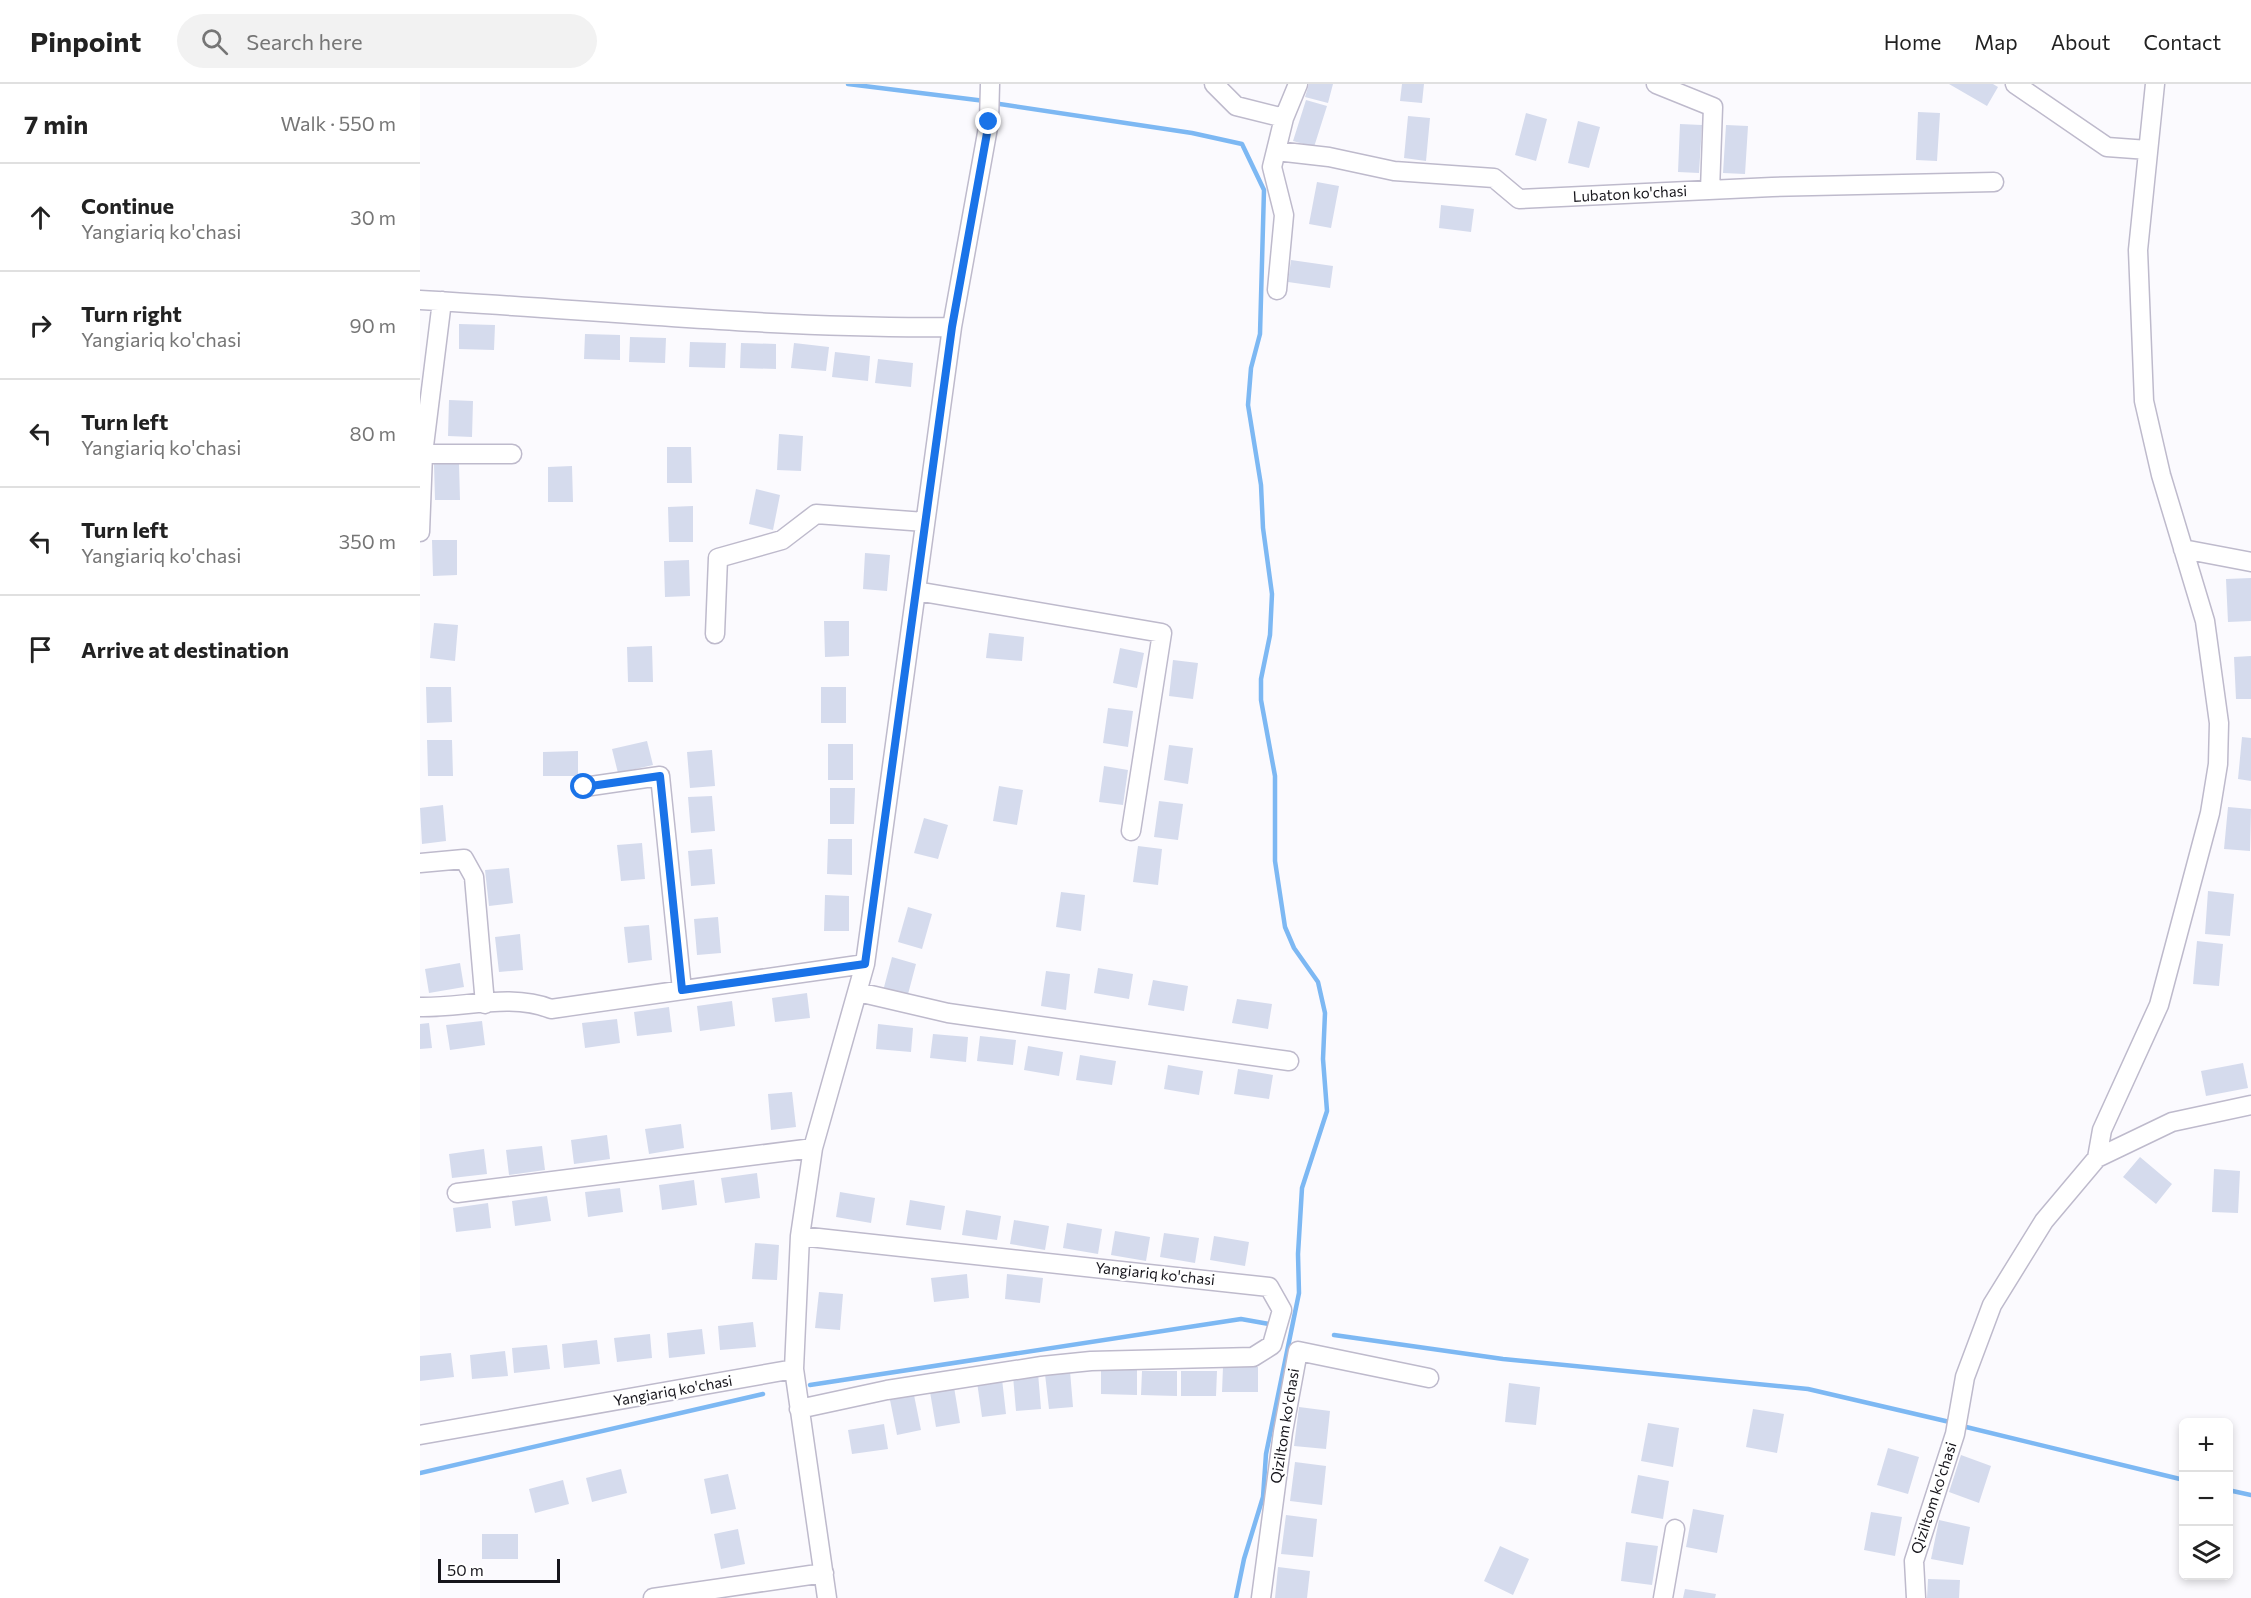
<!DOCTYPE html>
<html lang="en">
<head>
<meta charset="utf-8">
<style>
	:root { --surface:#fff; --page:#f2f2f2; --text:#222; --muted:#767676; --line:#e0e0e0 }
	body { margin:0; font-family:Commissioner,sans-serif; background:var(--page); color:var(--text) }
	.controls { position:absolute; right:18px; bottom:18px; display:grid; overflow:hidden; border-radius:9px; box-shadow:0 3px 9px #0003 }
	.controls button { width:54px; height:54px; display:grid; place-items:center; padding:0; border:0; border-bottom:2px solid var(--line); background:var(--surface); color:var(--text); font:30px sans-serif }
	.scale { position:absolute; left:18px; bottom:15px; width:122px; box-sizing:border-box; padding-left:6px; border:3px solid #16151b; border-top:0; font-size:16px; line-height:21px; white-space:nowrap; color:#16151b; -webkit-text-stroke:4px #fff; paint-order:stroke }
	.stop { position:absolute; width:18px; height:18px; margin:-14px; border:4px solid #1a73e8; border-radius:50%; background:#fff }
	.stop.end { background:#1a73e8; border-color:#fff; box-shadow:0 2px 6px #0008 }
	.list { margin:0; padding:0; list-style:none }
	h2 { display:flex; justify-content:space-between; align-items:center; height:78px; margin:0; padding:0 24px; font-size:26px }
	h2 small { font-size:20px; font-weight:400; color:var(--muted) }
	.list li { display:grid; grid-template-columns:39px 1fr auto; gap:18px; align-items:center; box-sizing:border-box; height:108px; padding:0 24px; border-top:2px solid var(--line) }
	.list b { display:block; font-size:22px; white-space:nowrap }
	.list p { margin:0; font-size:20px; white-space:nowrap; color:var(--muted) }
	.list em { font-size:20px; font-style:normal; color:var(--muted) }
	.icon { flex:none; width:33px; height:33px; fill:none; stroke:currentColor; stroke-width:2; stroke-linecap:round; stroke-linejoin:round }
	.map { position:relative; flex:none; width:1831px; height:1514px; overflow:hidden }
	header { display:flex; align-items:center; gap:36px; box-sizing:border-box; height:84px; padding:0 30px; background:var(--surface); border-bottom:2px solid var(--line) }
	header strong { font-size:28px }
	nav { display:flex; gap:33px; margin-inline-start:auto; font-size:21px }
	.search { width:420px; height:54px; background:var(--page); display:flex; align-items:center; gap:15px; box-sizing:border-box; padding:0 21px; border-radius:33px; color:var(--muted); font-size:22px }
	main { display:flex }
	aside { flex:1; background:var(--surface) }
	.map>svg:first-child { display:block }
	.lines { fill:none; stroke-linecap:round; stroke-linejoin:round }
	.stream { stroke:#7db8f3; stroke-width:4.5 }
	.building { fill:#d5dbed }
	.minor-casing { stroke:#bebacc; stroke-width:21 }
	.minor { stroke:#fff; stroke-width:18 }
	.route { stroke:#1a73e8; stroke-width:8 }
	.labels { text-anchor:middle; stroke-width:4.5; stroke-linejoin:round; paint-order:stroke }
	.street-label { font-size:15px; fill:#16151b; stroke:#fff }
</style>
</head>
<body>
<header>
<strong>Pinpoint</strong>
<div class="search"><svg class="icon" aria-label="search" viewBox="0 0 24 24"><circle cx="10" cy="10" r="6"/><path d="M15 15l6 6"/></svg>Search here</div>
<nav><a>Home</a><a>Map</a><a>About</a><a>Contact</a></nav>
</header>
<main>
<aside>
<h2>7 min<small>Walk · 550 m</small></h2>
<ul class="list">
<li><svg class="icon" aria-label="ahead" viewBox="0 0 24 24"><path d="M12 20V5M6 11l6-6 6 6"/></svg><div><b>Continue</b><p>Yangiariq ko'chasi</p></div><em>30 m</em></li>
<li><svg class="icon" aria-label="right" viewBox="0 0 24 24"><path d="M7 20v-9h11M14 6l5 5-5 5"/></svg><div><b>Turn right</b><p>Yangiariq ko'chasi</p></div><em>90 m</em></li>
<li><svg class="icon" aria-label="left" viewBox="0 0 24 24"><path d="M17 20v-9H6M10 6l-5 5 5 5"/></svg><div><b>Turn left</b><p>Yangiariq ko'chasi</p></div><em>80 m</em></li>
<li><svg class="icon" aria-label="left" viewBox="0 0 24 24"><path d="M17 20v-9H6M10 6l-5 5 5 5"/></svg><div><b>Turn left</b><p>Yangiariq ko'chasi</p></div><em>350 m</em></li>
<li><svg class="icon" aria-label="arrive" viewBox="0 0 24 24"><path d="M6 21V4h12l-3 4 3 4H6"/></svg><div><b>Arrive at destination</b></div></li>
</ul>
</aside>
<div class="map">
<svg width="1831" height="1514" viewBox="0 0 1831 1514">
	<rect width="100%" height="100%" fill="#fbfafe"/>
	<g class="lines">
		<path class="stream" d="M428,0L565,17
			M573,19L772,49L822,60L844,106L840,250L831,284L828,321L841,401L843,444L852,510L850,551L841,595V616L855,692V777L865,843L874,864L898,898L905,929L903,975L907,1027L882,1104L878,1170L879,1209L846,1370L843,1413L824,1475L816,1514
			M914,1251L1083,1275L1388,1305L1534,1339
			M390,1301L821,1235L849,1240
			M1542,1342L1764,1396
			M0,1389L343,1310
			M1808,1406L1831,1411"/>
	</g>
	<path class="building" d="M889,0H913L908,19L885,13Z
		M982,0H1004L1002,19L980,17Z
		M1529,0H1573L1578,3L1567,22Z
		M886,16L907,22L894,63L873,57Z
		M1498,28L1520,29L1517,77L1496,76Z
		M1106,29L1127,35L1116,77L1095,71Z
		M988,32L1010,34L1006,77L984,74Z
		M1158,37L1180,43L1169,84L1148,79Z
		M1260,40L1282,41L1279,89L1258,88Z
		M1306,41L1328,42L1325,90L1303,89Z
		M897,98L919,102L911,144L889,140Z
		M1021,121L1054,125L1051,148L1019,144Z
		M871,176L913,182L910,204L868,198Z
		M39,240L75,241L74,266L39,265Z
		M165,250L200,251V276L164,275Z
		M210,253L246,254L245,279L209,278Z
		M270,258L306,259L305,284L269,283Z
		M321,259L356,260V285L320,284Z
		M374,259L409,263L406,287L371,284Z
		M415,268L450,272L448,297L412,293Z
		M458,275L493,279L491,303L455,299Z
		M29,316L53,317L52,353L28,352Z
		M359,350L383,352L381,387L357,386Z
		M247,363H271L272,399H247Z
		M14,380H39L40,416H15Z
		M152,382L153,418H128V383Z
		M336,405L360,411L353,446L329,440Z
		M273,422V458H249L248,423Z
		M12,456H37V491L13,492Z
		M445,469L470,471L467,507L443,505Z
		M269,476L270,512L245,513L244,477Z
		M1831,494V537L1808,538L1806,495Z
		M404,537H429V572L405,573Z
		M14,539L38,541L35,577L10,574Z
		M569,549L604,553L602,577L566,574Z
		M232,562L233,598H208L207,563Z
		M700,564L724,569L717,604L693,599Z
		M1831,572V615H1816L1814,573Z
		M753,576L778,579L773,615L749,612Z
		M6,603H31L32,638L7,639Z
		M401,603H426V639H401Z
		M688,624L713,627L708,663L683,659Z
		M1822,653L1831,654V697L1818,695Z
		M7,656H32L33,692H8Z
		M227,657L233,681L198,689L192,665Z
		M408,660H433V696H408Z
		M749,661L773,664L768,700L744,696Z
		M292,666L295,702L270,704L267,668Z
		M158,667V692H123V668Z
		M684,682L708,686L703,721L679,718Z
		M579,702L603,706L597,741L573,737Z
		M410,704H435L434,740H410Z
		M292,712L295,747L271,749L268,713Z
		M739,717L763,720L758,756L734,753Z
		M23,721L26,757L2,760L0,724Z
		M1808,723L1831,725L1830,767L1804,765Z
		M504,734L528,741L518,775L494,769Z
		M408,755H432V791L407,790Z
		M222,759L225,795L201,797L197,761Z
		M718,762L742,765L738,801L713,798Z
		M292,765L295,800L271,802L268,767Z
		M89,784L93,819L69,822L65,786Z
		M1788,807L1814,810L1810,852L1785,850Z
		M641,808L665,811L661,847L636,843Z
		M405,811L429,812V847H404Z
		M488,823L512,830L502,865L478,858Z
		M298,833L301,869L277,871L274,835Z
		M229,841L232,876L208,879L204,843Z
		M100,850L103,886L79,888L75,853Z
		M1777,857L1803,860L1799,902L1773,900Z
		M472,873L496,880L487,914L463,907Z
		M40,879L44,903L9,909L5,885Z
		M678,884L713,890L709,915L674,909Z
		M626,887L650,890L646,926L621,922Z
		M733,896L768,902L764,927L728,921Z
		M387,909L390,934L355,938L352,914Z
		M817,915L852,920L848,945L812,939Z
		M312,917L315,942L280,947L277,922Z
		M249,923L252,948L217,952L214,928Z
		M197,935L200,959L165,964L162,939Z
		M62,937L65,961L30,966L26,941Z
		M9,939L12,964L0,965V940Z
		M458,940L493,944L491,968L456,965Z
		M513,950L548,953L546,978L510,974Z
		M560,952L596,956L593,981L557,977Z
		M608,962L643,968L639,992L604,986Z
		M660,971L696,977L692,1001L656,996Z
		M1823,979L1828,1004L1786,1012L1781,987Z
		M748,981L783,987L779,1011L744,1005Z
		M818,985L853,991L849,1015L814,1010Z
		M372,1008L376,1043L351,1046L348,1010Z
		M261,1040L264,1064L229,1070L225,1045Z
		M187,1051L190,1075L154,1080L151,1056Z
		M122,1062L125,1086L89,1091L86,1066Z
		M64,1065L67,1090L32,1094L29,1070Z
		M1720,1073L1752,1100L1736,1120L1703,1093Z
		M1794,1085L1820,1087L1818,1129L1792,1128Z
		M337,1089L340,1114L305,1119L301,1094Z
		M274,1096L277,1121L242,1126L239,1101Z
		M200,1104L203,1128L168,1133L165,1108Z
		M420,1108L455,1114L451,1139L416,1133Z
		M127,1112L131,1137L95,1142L92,1117Z
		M490,1116L525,1122L521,1146L486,1141Z
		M68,1119L71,1144L36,1148L33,1124Z
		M546,1126L581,1132L577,1156L542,1151Z
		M594,1136L629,1142L625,1166L590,1160Z
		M647,1139L682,1145L678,1170L643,1164Z
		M695,1147L730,1153L726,1177L691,1171Z
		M744,1149L779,1154L775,1179L740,1173Z
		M794,1152L829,1158L825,1182L790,1176Z
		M335,1159L359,1161L357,1196L332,1195Z
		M547,1190L549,1214L514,1218L511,1194Z
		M587,1190L623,1194L620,1219L585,1215Z
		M399,1208L423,1210L420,1246L395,1244Z
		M333,1238L336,1263L300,1266L298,1242Z
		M282,1245L285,1270L249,1274L247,1249Z
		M230,1250L232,1274L197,1278L194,1254Z
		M177,1256L180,1280L144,1284L142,1260Z
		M127,1261L130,1285L94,1289L92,1264Z
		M85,1267L88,1292L52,1295L50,1271Z
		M31,1269L34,1293L0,1297V1272Z
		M803,1283H838V1308H802Z
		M681,1285L717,1286V1311L681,1310Z
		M650,1287L653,1323L629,1325L625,1290Z
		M722,1287H757V1312L721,1311Z
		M761,1287H797L796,1312H761Z
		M618,1289L621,1325L596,1327L593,1292Z
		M582,1295L586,1330L562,1333L557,1298Z
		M1089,1299L1120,1303L1116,1341L1085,1338Z
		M534,1303L540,1339L516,1343L510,1308Z
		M494,1311L501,1346L477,1351L470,1316Z
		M879,1323L910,1327L906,1365L874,1362Z
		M1333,1325L1364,1330L1357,1369L1326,1363Z
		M1228,1339L1259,1344L1253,1383L1221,1377Z
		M464,1340L468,1365L432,1370L428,1346Z
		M1468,1364L1499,1373L1488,1410L1457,1401Z
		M1541,1371L1571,1382L1559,1419L1529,1408Z
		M875,1378L906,1382L902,1421L870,1417Z
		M201,1385L207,1409L172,1418L166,1394Z
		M308,1390L316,1425L291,1430L284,1395Z
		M1218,1391L1249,1397L1243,1435L1211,1429Z
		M143,1396L149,1420L115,1429L109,1405Z
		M1273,1425L1304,1431L1297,1469L1266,1463Z
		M1451,1428L1482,1433L1475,1472L1444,1466Z
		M866,1431L897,1435L893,1473L861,1470Z
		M1519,1436L1550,1443L1543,1481L1511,1475Z
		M318,1445L325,1480L301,1485L294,1450Z
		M62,1450H98V1475H62Z
		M1206,1458L1238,1462L1232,1501L1201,1497Z
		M1080,1462L1109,1475L1093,1511L1064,1497Z
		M858,1483L890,1487L887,1514H855Z
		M1508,1495L1540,1496L1539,1514H1507Z
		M1265,1505L1296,1510L1295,1514H1263Z"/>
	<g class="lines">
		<defs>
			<path id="minor" d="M794,0L816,22L864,34
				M1236,0L1293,23L1290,106
				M1595,0L1687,63L1728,66
				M856,67L909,73L974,87L1074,94L1099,115L1352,103L1574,98
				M857,206L864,131L852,83L864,34L878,0
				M0,216C177,226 355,245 532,243
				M3,370H92
				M0,448L3,370L22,217
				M1763,465L1831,478
				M496,507L742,549L711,747
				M295,550L298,474L362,456L396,430L505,438
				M164,703L240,692L262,906
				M0,779L44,775L54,793L65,920
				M438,908L528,929L869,977
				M0,923C43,924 91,909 131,925L445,880
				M1677,1074L1752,1038L1831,1021
				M37,1109L393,1064
				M379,1325L467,1306L622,1282L671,1277L833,1273L852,1261L862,1226L849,1203L380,1152
				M0,1351L374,1285
				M233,1514L404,1489
				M407,1514L374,1285L380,1152L393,1064L445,880L532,243L569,38L570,0
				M841,1514L863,1348L878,1267L1009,1294
				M1243,1514L1255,1445
				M1496,1514L1494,1477L1535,1350L1545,1293L1572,1221L1624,1137L1677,1074L1682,1046L1739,921L1790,729L1798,680L1799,639L1785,537L1741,391L1724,317L1718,166L1735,0"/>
		</defs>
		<use href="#minor" class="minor-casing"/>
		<use href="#minor" class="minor"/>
	</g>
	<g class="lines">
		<path class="route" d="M164,703L240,692L262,906L445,880L532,243L569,38"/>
	</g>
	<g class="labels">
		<g class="street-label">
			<text transform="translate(1210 110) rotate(-3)" y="5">Lubaton ko'chasi</text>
			<text transform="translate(735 1190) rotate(6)" y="5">Yangiariq ko'chasi</text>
			<text transform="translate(253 1307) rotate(-10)" y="5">Yangiariq ko'chasi</text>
			<text transform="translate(865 1342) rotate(-81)" y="5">Qiziltom ko'chasi</text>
			<text transform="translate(1514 1414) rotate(-72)" y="5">Qiziltom ko'chasi</text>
		</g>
	</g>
</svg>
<div class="controls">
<button>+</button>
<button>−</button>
<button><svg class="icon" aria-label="layers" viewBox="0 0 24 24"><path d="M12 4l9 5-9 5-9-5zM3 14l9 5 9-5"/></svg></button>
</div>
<div class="scale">50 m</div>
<div class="stop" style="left:164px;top:703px"></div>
<div class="stop end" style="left:569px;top:38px"></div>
</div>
</main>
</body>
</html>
